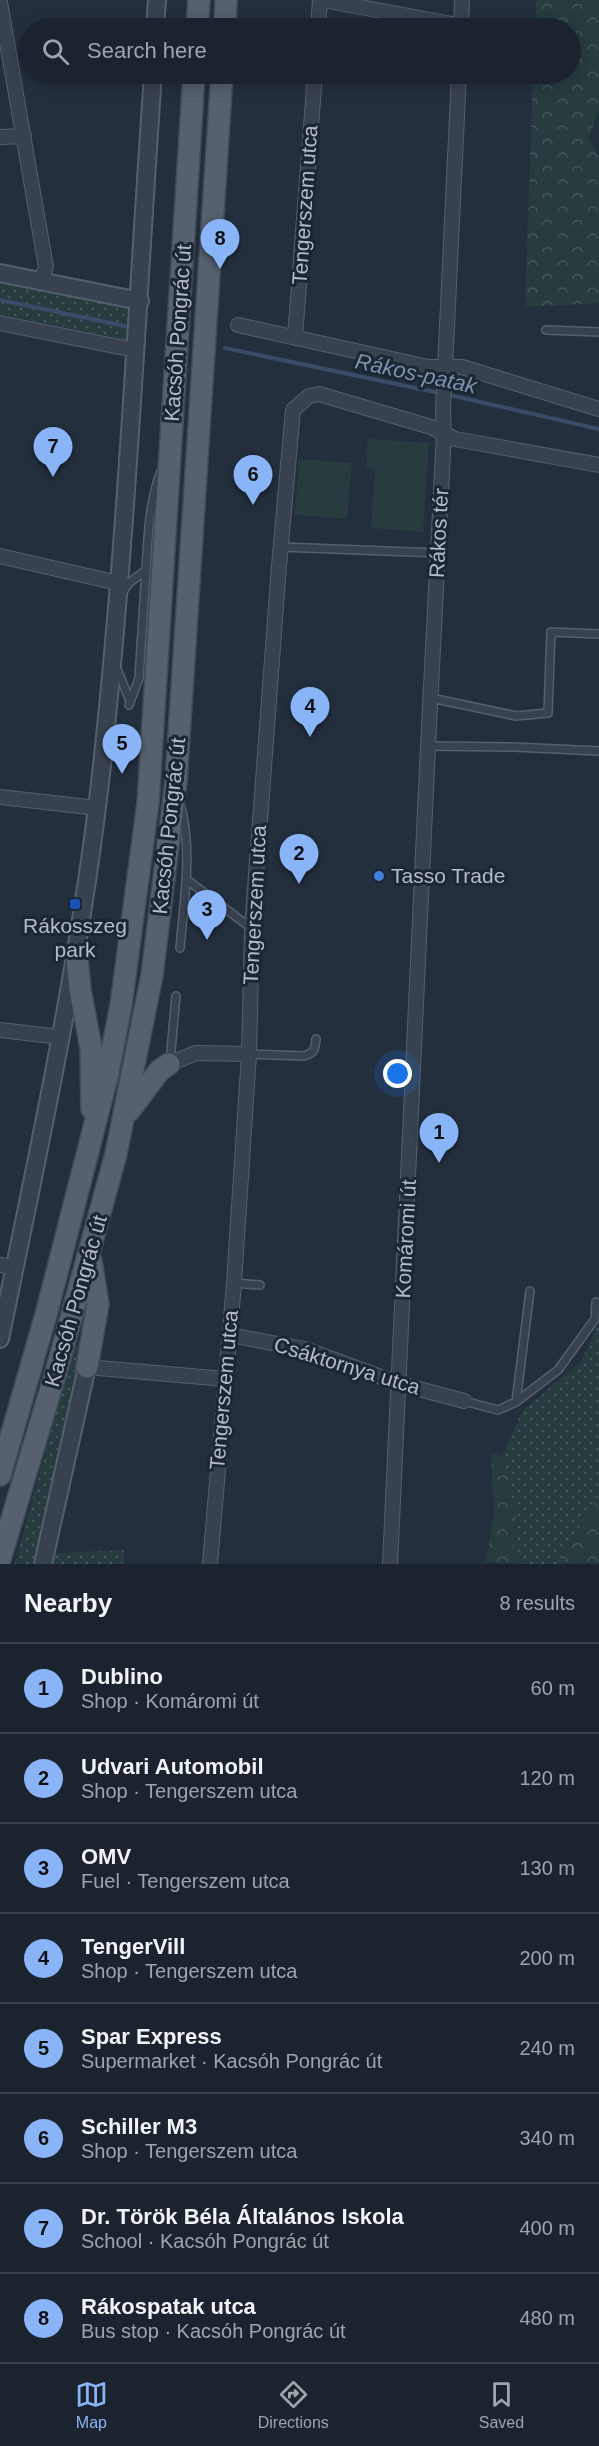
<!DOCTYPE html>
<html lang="en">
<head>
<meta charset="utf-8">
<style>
	:root { --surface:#1b232e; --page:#282f3a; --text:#f1f3f6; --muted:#a0a4aa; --line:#39404a; --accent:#8ab4f8 }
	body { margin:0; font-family:Arial,sans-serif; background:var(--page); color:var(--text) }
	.you { position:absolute; left:398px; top:1074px; width:21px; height:21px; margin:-15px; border:4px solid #fff; border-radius:50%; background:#1a73e8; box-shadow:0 0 0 9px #1a73e833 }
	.badge { display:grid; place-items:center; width:39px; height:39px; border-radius:50%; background:var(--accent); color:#111; font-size:20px; font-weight:700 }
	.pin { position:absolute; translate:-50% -50px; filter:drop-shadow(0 2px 3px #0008) }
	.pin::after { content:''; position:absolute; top:32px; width:21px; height:18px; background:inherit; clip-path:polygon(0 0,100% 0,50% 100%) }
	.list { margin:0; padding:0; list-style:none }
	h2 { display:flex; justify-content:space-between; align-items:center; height:78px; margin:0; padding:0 24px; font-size:26px }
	h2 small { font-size:20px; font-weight:400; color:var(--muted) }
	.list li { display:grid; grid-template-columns:39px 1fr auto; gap:18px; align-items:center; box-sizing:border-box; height:90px; padding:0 24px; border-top:2px solid var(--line) }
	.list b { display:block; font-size:22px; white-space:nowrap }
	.list p { margin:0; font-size:20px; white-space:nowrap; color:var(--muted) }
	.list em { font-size:20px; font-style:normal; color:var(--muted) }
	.icon { flex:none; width:33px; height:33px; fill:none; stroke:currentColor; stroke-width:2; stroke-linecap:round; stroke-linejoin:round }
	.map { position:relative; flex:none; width:599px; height:1564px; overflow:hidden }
	.search { position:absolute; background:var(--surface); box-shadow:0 3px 15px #0003; left:18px; right:18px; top:18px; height:66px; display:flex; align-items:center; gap:15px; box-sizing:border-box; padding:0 21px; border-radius:33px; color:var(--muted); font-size:22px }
	.sheet { height:798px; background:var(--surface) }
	nav { display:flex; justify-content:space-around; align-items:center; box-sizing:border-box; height:84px; border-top:2px solid var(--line); background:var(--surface); font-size:16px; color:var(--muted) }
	nav a { display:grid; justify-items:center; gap:3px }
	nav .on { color:var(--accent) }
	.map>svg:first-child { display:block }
	.grass { fill:url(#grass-dots) }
	.forest { fill:url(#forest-crowns) }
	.green { fill:#263c3f }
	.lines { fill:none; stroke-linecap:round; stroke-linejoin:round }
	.stream { stroke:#394c67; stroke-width:4 }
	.service-casing { stroke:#565f6c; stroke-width:10 }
	.minor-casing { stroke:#565f6c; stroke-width:16 }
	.tertiary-casing { stroke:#565f6c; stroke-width:20 }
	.primary-casing { stroke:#414a57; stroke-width:24 }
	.service { stroke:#38414e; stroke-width:7 }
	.minor { stroke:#38414e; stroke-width:14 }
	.tertiary { stroke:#38414e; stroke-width:16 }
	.primary { stroke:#56606e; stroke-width:21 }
	.shop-dot { fill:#3f7fe0; stroke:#1d2633; stroke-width:2 }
	.transit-dot { fill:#1a4fb4; stroke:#1d2633; stroke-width:2 }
	.labels { text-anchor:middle; stroke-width:6; stroke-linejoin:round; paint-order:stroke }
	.street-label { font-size:21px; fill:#b4bcc9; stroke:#1d2633 }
	.poi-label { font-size:21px; fill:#b4bcc9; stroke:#1d2633; text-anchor:start }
	.water-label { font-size:22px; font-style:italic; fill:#7c92b1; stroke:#1d2633 }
</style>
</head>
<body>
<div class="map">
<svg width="599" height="1564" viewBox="0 0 599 1564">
	<defs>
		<pattern id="grass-dots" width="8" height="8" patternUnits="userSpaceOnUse" patternTransform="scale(1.5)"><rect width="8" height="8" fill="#263c3f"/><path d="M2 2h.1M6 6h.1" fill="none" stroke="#435659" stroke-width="1.8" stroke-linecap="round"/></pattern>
		<pattern id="forest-crowns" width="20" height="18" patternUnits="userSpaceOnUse" patternTransform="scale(1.5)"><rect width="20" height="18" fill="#263c3f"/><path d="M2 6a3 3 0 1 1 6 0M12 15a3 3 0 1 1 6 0" fill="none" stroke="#435659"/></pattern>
	</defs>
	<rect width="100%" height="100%" fill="#242f3e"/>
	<path class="grass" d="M0,280L145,310L143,343L0,314Z
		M91,1311L40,1554L124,1550L123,1564H15L70,1361Z
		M599,1323V1496L556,1564H527L512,1552L517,1522L502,1456L523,1410L581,1362Z"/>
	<path class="forest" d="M536,0H599V109L589,138L599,159V303L525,307L533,74H570V28H535Z
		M491,1454L502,1456L517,1522L512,1552L527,1564L486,1562L494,1515Z
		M599,1496V1563L556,1564Z"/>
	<path class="green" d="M368,439L429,443L423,532L371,528L375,469L366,468Z
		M299,459L352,463L347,519L295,515Z"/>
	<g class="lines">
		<path class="stream" d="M0,300L125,326
			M225,348L463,398L599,429"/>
		<defs>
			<path id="service" d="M546,330L599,332
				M281,547L438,553
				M123,592L129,583L146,570C148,536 149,503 161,471
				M118,671L129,699
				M431,698L516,716L548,713L551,632L599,634
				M129,705L139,678L146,570
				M428,746L514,747L599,751
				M180,804C193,848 184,903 180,948
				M186,879L251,928
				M249,1054L304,1056C314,1053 315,1050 316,1039
				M170,1061L176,996
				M234,1283L260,1285
				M464,1401L498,1410L516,1402L558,1370L595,1319L596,1302
				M516,1402L530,1291"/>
			<path id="minor" d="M323,0L473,28
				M0,2L46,267L41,282
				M318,28L320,0
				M461,28L462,0
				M0,137L24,136
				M0,323L135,350
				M238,325L428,367H462L599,409
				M295,337L315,74
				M0,556L118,583
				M0,797L97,808
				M0,1030L61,1037
				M169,1064L196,1053L249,1054
				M0,1265L15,1267
				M229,1335L305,1349L400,1384L464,1401
				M87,1367L225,1379
				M210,1564L234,1283L249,1054L252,928L279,566L293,410L309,396L319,394L431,427L455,439L599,465
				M390,1564L428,746L444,433L443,410L459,74"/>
			<path id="tertiary" d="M155,28L157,0
				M0,273L140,301
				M0,1339C39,1148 81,958 102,765C127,535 137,304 153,74
				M43,1564L87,1367"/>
			<path id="primary" d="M197,28L199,0
				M225,28L226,0
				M77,958L80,990L91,1048L92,1109
				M129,1111L160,1070L169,1064
				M87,1367L98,1304L91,1261
				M0,1475L47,1311L107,1077L121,1005L148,803L194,74
				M0,1559L58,1365L116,1154L152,975L176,781L222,74"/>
		</defs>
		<use href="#service" class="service-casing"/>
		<use href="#minor" class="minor-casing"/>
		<use href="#tertiary" class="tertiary-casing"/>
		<use href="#primary" class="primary-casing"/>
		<use href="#service" class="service"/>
		<use href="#minor" class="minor"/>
		<use href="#tertiary" class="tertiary"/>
		<use href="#primary" class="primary"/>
	</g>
	<circle class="shop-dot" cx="379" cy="876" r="6"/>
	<rect class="transit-dot" x="69" y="898" width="12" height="12" rx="3"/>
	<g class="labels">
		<g class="street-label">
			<text transform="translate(305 205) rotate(-86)" y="7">Tengerszem utca</text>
			<text transform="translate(178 333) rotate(-86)" y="7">Kacsóh Pongrác út</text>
			<text transform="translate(439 533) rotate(-87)" y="7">Rákos tér</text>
			<text transform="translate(169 826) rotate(-84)" y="7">Kacsóh Pongrác út</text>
			<text transform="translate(255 905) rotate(-87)" y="7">Tengerszem utca</text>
			<text transform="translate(406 1239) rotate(-87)" y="7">Komáromi út</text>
			<text transform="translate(76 1301) rotate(-74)" y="7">Kacsóh Pongrác út</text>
			<text transform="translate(347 1366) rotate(17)" y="7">Csáktornya utca</text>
			<text transform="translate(224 1390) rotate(-85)" y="7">Tengerszem utca</text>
		</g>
		<g class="poi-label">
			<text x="391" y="883">Tasso Trade</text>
			<text x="75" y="933" text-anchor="middle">Rákosszeg<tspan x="75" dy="24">park</tspan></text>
		</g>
		<g class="water-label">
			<text transform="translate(416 373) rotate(12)" y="8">Rákos-patak</text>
		</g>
	</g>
</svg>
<div class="you"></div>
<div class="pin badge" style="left:439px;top:1163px">1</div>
<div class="pin badge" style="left:299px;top:884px">2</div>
<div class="pin badge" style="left:207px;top:940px">3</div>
<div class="pin badge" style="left:310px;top:737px">4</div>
<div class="pin badge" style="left:122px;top:774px">5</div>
<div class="pin badge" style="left:253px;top:505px">6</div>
<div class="pin badge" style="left:53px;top:477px">7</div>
<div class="pin badge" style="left:220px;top:269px">8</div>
<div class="search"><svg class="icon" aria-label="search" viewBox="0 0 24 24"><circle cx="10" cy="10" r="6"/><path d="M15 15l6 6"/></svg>Search here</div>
</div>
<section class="sheet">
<h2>Nearby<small>8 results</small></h2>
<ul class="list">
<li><span class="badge">1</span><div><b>Dublino</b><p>Shop · Komáromi út</p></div><em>60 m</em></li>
<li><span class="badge">2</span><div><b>Udvari Automobil</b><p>Shop · Tengerszem utca</p></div><em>120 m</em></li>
<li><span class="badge">3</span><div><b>OMV</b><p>Fuel · Tengerszem utca</p></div><em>130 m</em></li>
<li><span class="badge">4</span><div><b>TengerVill</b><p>Shop · Tengerszem utca</p></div><em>200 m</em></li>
<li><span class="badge">5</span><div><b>Spar Express</b><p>Supermarket · Kacsóh Pongrác út</p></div><em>240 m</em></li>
<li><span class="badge">6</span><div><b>Schiller M3</b><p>Shop · Tengerszem utca</p></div><em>340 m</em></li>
<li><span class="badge">7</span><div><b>Dr. Török Béla Általános Iskola</b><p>School · Kacsóh Pongrác út</p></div><em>400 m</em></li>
<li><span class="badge">8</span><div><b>Rákospatak utca</b><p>Bus stop · Kacsóh Pongrác út</p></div><em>480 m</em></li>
</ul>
</section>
<nav>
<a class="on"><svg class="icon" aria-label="map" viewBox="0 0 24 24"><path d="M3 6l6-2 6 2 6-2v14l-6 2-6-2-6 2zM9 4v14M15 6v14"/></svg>Map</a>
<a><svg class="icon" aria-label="directions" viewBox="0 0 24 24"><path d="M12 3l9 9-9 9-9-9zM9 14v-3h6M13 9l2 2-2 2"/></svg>Directions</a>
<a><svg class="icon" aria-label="saved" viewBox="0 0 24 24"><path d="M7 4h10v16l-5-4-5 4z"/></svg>Saved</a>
</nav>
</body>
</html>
